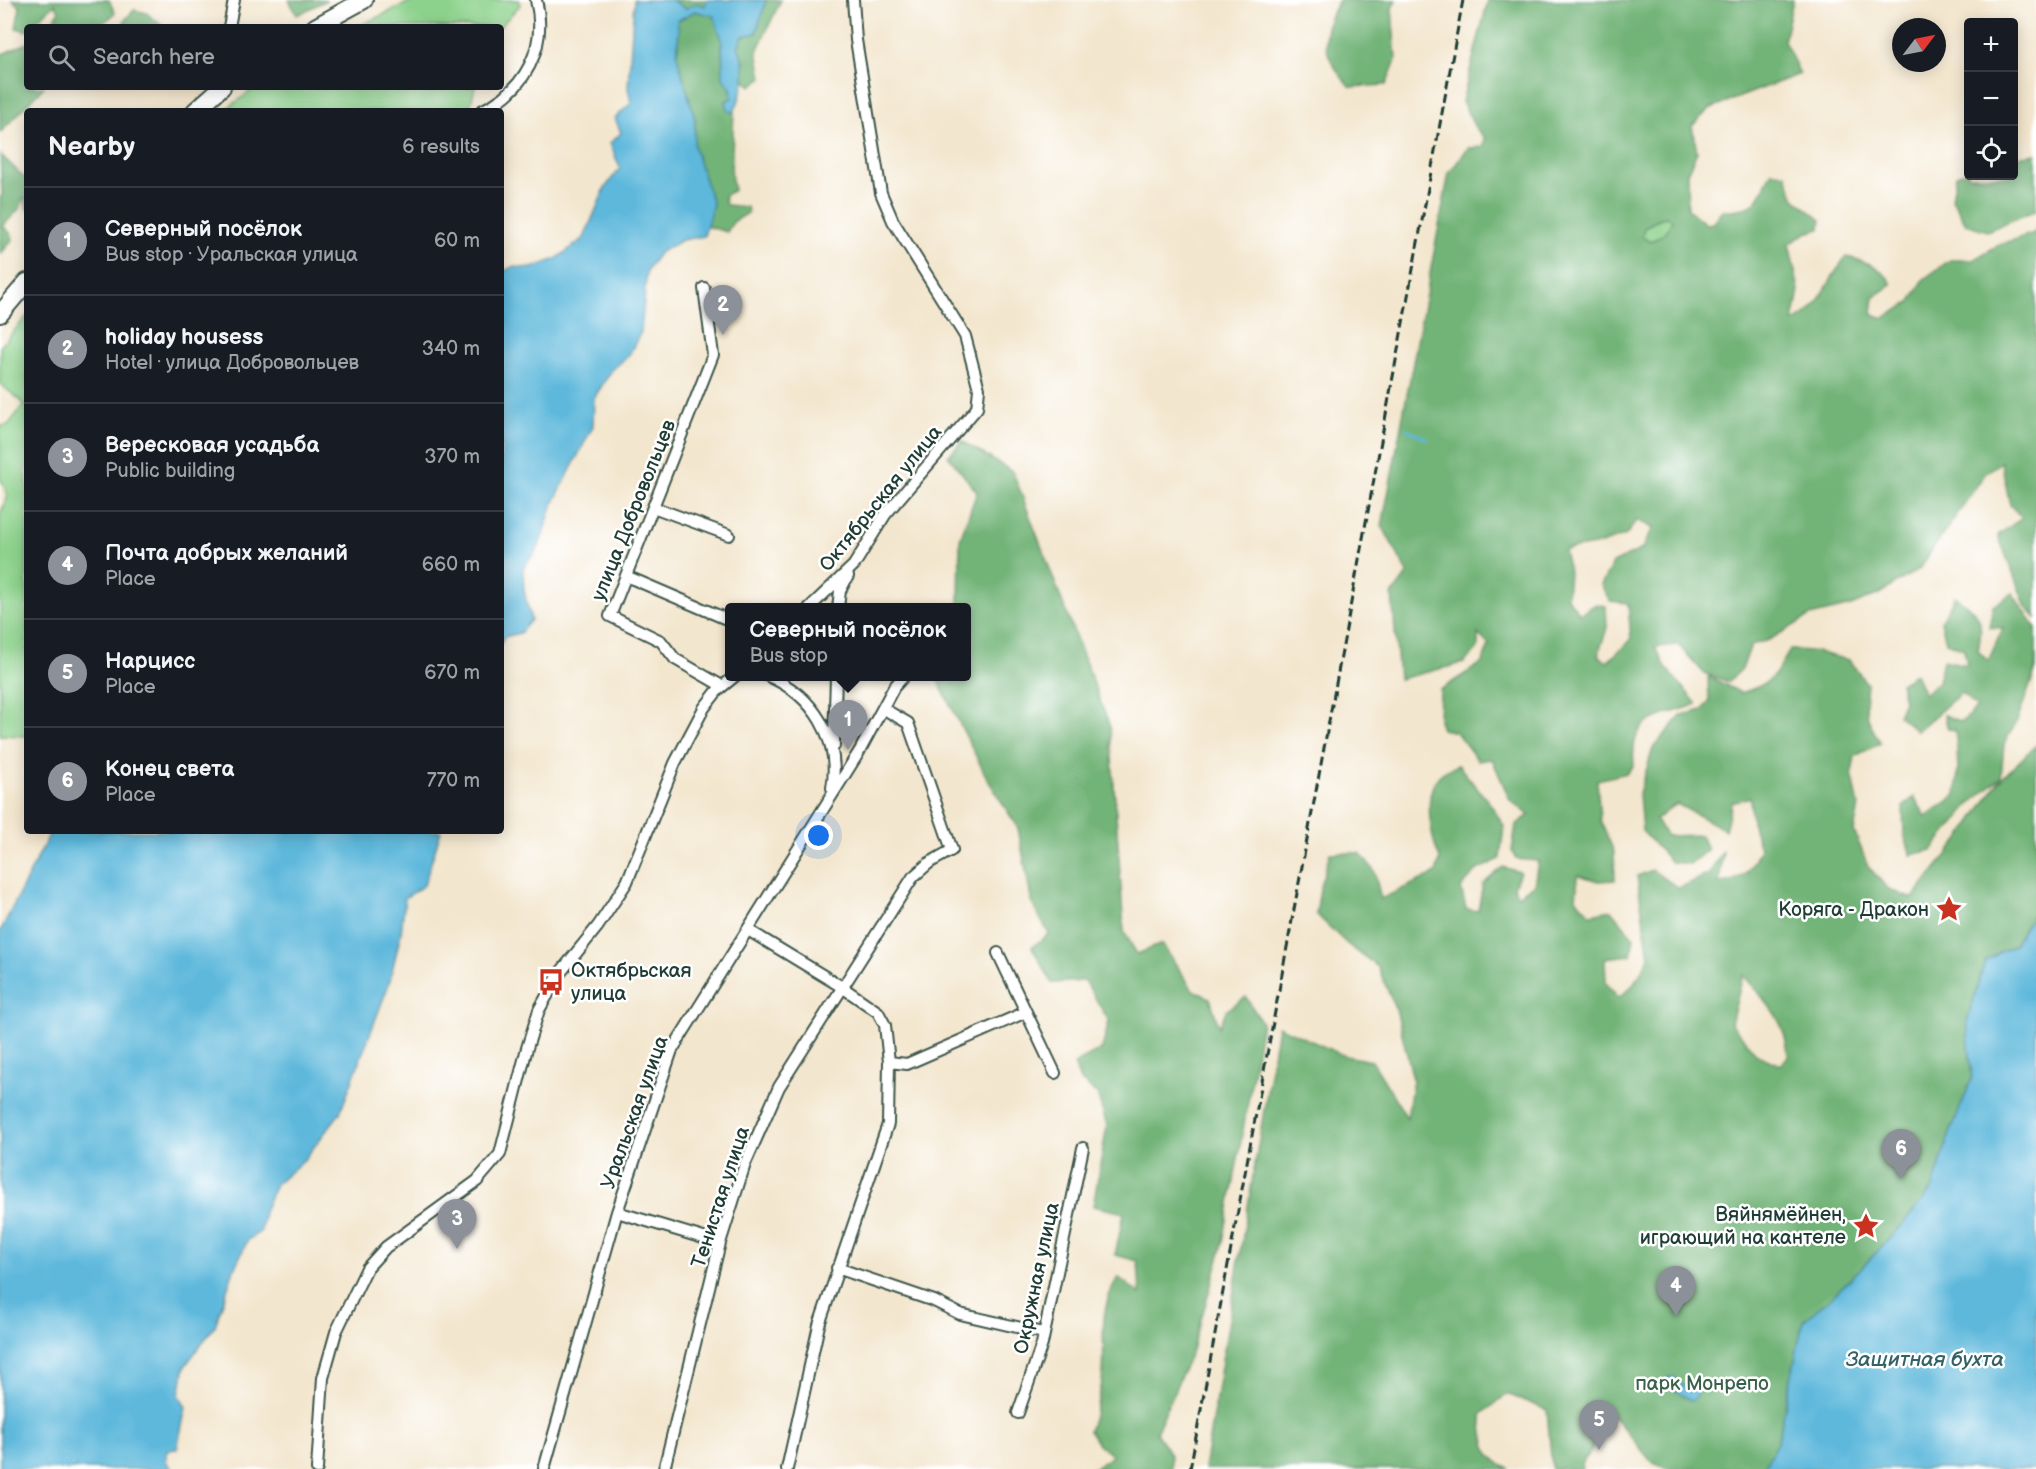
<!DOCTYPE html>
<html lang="en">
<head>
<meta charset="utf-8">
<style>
	:root { --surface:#171b24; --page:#242831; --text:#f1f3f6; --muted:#9ea1a6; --line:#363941; --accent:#8c9099 }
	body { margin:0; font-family:"Balsamiq Sans",sans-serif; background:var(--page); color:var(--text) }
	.controls { position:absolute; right:18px; top:18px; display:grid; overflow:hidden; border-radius:6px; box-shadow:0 3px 15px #0003 }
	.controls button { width:54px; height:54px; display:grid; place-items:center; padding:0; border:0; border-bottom:2px solid var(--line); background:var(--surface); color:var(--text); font:30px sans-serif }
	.compass { position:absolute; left:1892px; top:18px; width:54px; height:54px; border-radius:50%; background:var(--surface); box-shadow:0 3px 15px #0003; rotate:58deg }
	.you { position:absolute; left:819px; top:836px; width:21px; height:21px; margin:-15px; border:4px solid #fff; border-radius:50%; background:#1a73e8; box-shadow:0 0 0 9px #1a73e833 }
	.badge { display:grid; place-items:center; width:39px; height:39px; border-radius:50%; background:var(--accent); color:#fff; font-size:20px; font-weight:700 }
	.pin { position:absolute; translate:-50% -50px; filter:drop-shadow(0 2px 3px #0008) }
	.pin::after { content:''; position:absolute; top:32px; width:21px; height:18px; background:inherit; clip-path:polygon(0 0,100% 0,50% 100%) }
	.popup { position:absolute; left:725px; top:603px; width:246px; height:78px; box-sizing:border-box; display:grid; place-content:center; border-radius:6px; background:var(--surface); filter:drop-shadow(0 2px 4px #0005); font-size:20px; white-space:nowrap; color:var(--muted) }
	.popup b { font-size:22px; color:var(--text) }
	.popup::after { content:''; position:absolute; left:50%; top:100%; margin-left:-12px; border:12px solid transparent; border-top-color:var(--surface) }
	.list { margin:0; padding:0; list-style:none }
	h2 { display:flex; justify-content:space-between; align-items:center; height:78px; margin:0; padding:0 24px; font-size:26px }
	h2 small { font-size:20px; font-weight:400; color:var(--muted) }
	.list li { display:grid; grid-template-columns:39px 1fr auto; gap:18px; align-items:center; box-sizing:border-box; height:108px; padding:0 24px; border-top:2px solid var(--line) }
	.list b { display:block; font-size:22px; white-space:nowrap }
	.list p { margin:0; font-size:20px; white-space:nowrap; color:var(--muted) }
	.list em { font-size:20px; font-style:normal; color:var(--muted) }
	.icon { flex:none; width:33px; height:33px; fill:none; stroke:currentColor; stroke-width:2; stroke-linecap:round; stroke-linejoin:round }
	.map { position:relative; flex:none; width:2036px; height:1469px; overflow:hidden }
	.search { position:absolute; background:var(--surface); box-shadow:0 3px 15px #0003; left:24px; top:24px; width:480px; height:66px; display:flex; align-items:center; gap:15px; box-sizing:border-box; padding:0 21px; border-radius:6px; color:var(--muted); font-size:22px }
	.panel { position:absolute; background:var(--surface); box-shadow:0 3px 15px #0003; left:24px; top:108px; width:480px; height:726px; border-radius:6px }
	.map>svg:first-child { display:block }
	.green { fill:#8dd28c; stroke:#568860; stroke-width:1.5 }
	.forest { fill:#72b478; stroke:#487856; stroke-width:1.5; fill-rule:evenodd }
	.water { fill:#5db8db; stroke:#3e7a88; stroke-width:1.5 }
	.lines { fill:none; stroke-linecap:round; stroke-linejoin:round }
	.stream { stroke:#5db8db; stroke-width:3 }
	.street-casing { stroke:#3f564b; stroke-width:14 }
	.primary-casing { stroke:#3f564b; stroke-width:20 }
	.street { stroke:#fff; stroke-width:10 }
	.primary { stroke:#fff; stroke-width:16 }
	.rail { stroke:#1f3d34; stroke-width:3; stroke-dasharray:9 4.5; stroke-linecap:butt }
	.labels { text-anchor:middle; stroke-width:5; stroke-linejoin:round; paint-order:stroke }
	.street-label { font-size:20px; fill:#1f3d34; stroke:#fff }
	.poi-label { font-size:20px; fill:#1f3d34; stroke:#fff; text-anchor:end }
	.park-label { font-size:20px; fill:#3a624a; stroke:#fff }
	.water-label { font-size:21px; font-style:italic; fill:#326266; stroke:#fff }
</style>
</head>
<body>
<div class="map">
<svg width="2036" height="1469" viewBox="0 0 2036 1469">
	<rect width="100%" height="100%" fill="#fff"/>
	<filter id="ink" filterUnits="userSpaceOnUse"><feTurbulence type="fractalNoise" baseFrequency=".0167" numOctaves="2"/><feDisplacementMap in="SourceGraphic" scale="12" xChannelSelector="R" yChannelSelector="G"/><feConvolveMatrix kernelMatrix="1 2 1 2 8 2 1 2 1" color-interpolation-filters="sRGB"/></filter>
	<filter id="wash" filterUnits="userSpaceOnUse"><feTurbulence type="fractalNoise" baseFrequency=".008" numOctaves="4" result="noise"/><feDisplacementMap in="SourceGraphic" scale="24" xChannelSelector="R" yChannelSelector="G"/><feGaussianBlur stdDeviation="1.35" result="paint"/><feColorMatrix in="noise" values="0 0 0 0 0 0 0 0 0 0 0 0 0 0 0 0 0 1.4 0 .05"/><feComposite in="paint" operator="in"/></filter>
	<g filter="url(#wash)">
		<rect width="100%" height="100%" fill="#f3e6ce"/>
		<path class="green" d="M414,0H519L520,5L500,27H357Z
			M256,87H475L470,107L461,111H224Z
			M1666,217L1672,219C1670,229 1660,238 1650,242L1642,236L1644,228L1658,219Z
			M27,316V736L0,735V514L8,496L0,478V426L8,425L23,406L21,401L0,384V347Z"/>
		<path class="forest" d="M12,0H109L115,13C99,32 73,27 49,27L59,11L55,4L26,31L16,28L20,7Z
			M289,0H327L297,15Z
			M672,0H707L706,7L686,9Z
			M766,0H781L757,51L762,78L751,86L744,80V60L738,47L743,36L756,33Z
			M1339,0H1396L1392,8L1396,60L1386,85L1350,87C1323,57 1317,36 1339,0Z
			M1488,0H1793L1784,41L1800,74L1711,108L1692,126L1697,152L1687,173L1688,209L1706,224L1713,223L1721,211C1761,208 1754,205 1772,171L1786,174L1794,198L1821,220L1820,229L1806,233L1789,244L1799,290L1793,322C1819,312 1829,277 1846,257C1866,261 1881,266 1892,284L1874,297L1872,314L1884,318L1910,303L1924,279L1950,260H1973L1998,245L2034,233L2036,229V618L2026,607L1998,535L2022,518L2010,505L2001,462L1985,474L1919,569L1879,594L1851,606L1810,616L1769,640L1751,645L1742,669L1728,682L1704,673L1678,645L1655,647L1666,668L1697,704C1661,719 1629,714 1634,765L1627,773L1597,780L1600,820L1614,852L1615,880L1598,881L1578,875L1576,899L1591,914L1611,910L1634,938L1631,955L1605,958L1606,983L1619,998L1635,983L1649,957L1637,876L1652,870L1679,888L1709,874L1723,851L1719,883C1746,880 1750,871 1760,849L1752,822L1750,797L1732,802L1725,830L1677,804L1655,820L1667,836L1701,835L1707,850L1690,864L1671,862L1642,831L1639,794L1653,748L1682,715L1703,710L1709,701L1708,676L1741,693C1773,683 1774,678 1790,650C1813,649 1827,655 1849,660L1867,684C1864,710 1866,720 1881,743L1855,756L1852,773L1859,806L1854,831L1868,866L1887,888L1912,899L1962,836L1999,781L2036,745V909L2014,945L1985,961L1967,1022L1972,1078L1949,1136L1933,1188L1893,1236L1834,1295L1803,1321L1778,1441L1763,1469H1666L1650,1460L1614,1417L1603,1418L1595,1424L1602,1436L1595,1440L1590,1453L1581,1464L1582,1469H1552L1547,1410L1507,1394L1481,1415C1483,1439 1484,1459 1510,1469H1204L1278,1026L1345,1056L1372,1061L1407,1118L1413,1079L1397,1013L1378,967L1347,944L1316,914L1321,883L1330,853H1360L1374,870L1381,899L1436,873L1440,859C1431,838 1421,791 1441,774C1445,770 1453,768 1458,765L1491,805L1504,826L1500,859L1477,870L1461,888L1466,909L1478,911L1483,884L1503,867L1520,872L1514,887L1517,895L1534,885L1538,861L1516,859L1512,851L1516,825L1529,815L1510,800L1492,759L1478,761L1456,732L1442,729L1439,721L1440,690L1482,663L1489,645L1478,634V648L1464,663L1399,679L1392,595L1408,573L1382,526L1449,173L1468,148L1483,147L1485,138L1475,127L1462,102ZM1666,217L1672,219C1670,229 1659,238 1650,242L1642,236L1644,228L1658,219ZM1637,520L1653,528L1642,549L1613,563L1601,585L1610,601L1628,603L1631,640L1607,662L1598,655L1607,628L1606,606L1596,604L1580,614L1567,598L1569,572L1564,550L1601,544L1626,535ZM1743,975C1765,1000 1787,1021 1788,1056L1781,1065L1757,1055L1731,1023Z
			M134,10L146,13L164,27H126L124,21Z
			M695,11L714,16L722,40L723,78L731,88L732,98L726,101L728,111L734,112L731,174L734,190L724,196L726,205L747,207L748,213L733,222L727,232L706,226L713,204L694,147L695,119L677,56L679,30L677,21Z
			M27,43V87H44L0,133V55Z
			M0,154L27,180V211L25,199L23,198L21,207L3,226L11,234L13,239L0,255V198L2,195Z
			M2036,154V210L1987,231L1966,224L1952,199L1956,175L1968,171V176H2014V157Z
			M962,441L1013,472L1110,727L1124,932L1137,954L1162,944L1193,990L1210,998L1219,1027L1226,1011L1246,997L1262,1023L1222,1248L1192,1350L1156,1433L1171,1455V1469H1093L1112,1456L1098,1444L1089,1431C1094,1415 1100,1398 1102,1381C1108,1341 1094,1319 1118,1277L1140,1294L1138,1261L1115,1255L1124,1213L1093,1206L1107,1126L1097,1094L1080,1080L1074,1064L1102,1049L1109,1021L1085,981L1052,983L1032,947L1049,934L1032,904L1018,828L988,780L936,677L966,676V608L959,607L960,539L977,492L948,456Z
			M2012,593L2036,628V669L2017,721L2004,744L2001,777L1970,804L1932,850L1911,855L1904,834L1903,807L1914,797L1926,817L1956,795C1959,773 1958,751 1955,730L1948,729L1944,715L1962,722L1977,707L1961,693L1917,731L1898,715L1904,701L1900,683L1915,674L1924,694L1938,682L1943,660L1967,665L1964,649L1946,642L1941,621L1955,596C1981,616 1984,618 1978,651L1988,661L2003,628L1989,627L1993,606Z"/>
		<path class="water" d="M634,0H672L686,9C693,3 697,3 705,6L707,0H766L756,33L743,36L738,47C749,70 744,90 734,112L728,111L726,101L732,98L731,88L723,78L722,40L714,16L695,11L677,21L679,30L677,56L695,119L694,147L713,204L704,236L682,240L660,252L647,270L641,332L629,355L612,370L594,398L593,426L552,506L539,547L523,568L524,590L531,620L520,633L504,637L501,644V273L512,267L532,268L556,259L584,238L605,188L620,168L610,143L621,133L615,118L631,103L628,88Z
			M51,831H441L424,885L405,898L401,933L389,984L340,1113L304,1160L275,1185L264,1212L261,1231L248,1240L234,1269L215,1326L185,1366L179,1394L186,1407L177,1449L167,1450L166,1461L172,1469H0V932Z
			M2036,909V1469H1763L1778,1441L1803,1321L1834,1295L1893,1236L1933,1188L1949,1136L1972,1078L1967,1022L1985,961L2014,945Z
			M1668,1377H1673L1687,1389L1698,1390L1697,1397L1692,1401L1666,1385Z"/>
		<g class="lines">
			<path class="stream" d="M1407,429L1427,439"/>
		</g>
	</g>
	<g filter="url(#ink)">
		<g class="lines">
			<defs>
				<path id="street" d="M229,27L234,0
					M481,111C525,91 548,47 536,0
					M704,288L713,355L610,616L661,641L675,659L722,686
					M653,507L729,535
					M626,576L724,618
					M809,608L854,565L885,515L977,408L979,389L965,336L893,221L881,193L856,40L853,0
					M838,608L840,591L848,576
					M768,676C813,695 841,739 832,788
					M834,746L836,676
					M748,930L842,987L878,1012L885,1025L889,1062L888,1124L819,1325L787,1469
					M998,953L1055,1073
					M889,1062L907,1064L1026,1012
					M617,1212L720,1243
					M837,1268L934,1301L960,1314L1043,1333
					M1018,1413L1042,1344L1083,1148
					M317,1469L323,1378L336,1332L367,1268L386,1247L477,1181L500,1154L527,1048L539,1010L560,973L598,926L627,882L675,763L704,708L718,690L735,676
					M544,1469L617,1212L672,1050L859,752L894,687L904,676
					M664,1469L720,1243L745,1164L779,1087L913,877L929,863L952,850L908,723L884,709"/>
				<path id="primary" d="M315,27L364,0
					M195,111L222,87
					M0,314L27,282"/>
			</defs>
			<use href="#street" class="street-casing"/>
			<use href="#primary" class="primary-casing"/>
			<use href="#street" class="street"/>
			<use href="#primary" class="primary"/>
			<path class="rail" d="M1190,1469L1463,0"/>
		</g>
	</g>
	<defs>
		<symbol id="sight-bare" viewBox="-9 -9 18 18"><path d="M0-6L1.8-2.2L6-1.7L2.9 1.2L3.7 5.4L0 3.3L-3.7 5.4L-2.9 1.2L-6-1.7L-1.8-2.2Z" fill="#c8321e" stroke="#fff" stroke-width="2.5" paint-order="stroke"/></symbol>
		<symbol id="bus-bare" viewBox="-9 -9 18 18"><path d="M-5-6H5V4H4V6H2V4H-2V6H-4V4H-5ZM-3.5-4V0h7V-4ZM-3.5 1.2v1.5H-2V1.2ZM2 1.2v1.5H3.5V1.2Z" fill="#c8321e" stroke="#fff" stroke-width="2.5" paint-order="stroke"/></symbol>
	</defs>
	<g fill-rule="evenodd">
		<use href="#sight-bare" x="1930" y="890" width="38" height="38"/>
		<use href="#bus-bare" x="532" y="963" width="38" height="38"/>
		<use href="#sight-bare" x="1847" y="1207" width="38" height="38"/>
	</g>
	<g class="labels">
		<g class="street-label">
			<text transform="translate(880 498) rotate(-51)" y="7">Октябрьская улица</text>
			<text transform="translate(633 510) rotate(-68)" y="7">улица Добровольцев</text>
			<text transform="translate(634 1112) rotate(-70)" y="7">Уральская улица</text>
			<text transform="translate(720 1197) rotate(-72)" y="7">Тенистая улица</text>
			<text transform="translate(1036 1278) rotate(-78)" y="7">Окружная улица</text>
		</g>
		<g class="poi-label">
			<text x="1929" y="916">Коряга - Дракон</text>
			<text x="571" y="977" text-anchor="start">Октябрьская<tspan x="571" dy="23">улица</tspan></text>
			<text x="1846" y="1221">Вяйнямёйнен,<tspan x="1846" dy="23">играющий на кантеле</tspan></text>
		</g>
		<g class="park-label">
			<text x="1702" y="1390">парк Монрепо</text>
		</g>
		<g class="water-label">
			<text x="1925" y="1366">Защитная бухта</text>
		</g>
	</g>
</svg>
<div class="controls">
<button>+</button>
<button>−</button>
<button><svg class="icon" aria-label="locate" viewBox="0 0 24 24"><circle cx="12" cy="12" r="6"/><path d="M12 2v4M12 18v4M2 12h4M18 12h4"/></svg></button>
</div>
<svg class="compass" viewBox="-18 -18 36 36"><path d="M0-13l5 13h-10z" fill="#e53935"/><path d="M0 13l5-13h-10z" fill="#9ea1a6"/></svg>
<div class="you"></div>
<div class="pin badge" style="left:848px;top:750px">1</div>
<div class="popup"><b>Северный посёлок</b>Bus stop</div>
<div class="pin badge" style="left:723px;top:335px">2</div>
<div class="pin badge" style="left:457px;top:1249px">3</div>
<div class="pin badge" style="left:1676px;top:1316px">4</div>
<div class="pin badge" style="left:1599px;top:1450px">5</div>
<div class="pin badge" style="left:1901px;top:1179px">6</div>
<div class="search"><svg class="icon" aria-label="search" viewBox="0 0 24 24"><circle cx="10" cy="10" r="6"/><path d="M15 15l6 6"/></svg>Search here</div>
<section class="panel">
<h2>Nearby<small>6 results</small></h2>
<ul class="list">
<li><span class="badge">1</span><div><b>Северный посёлок</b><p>Bus stop · Уральская улица</p></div><em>60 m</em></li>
<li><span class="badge">2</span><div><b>holiday housess</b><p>Hotel · улица Добровольцев</p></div><em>340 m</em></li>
<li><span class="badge">3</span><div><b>Вересковая усадьба</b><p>Public building</p></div><em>370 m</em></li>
<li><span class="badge">4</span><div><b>Почта добрых желаний</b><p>Place</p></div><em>660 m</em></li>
<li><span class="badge">5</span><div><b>Нарцисс</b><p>Place</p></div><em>670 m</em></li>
<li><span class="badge">6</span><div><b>Конец света</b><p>Place</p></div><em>770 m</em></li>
</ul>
</section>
</div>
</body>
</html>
